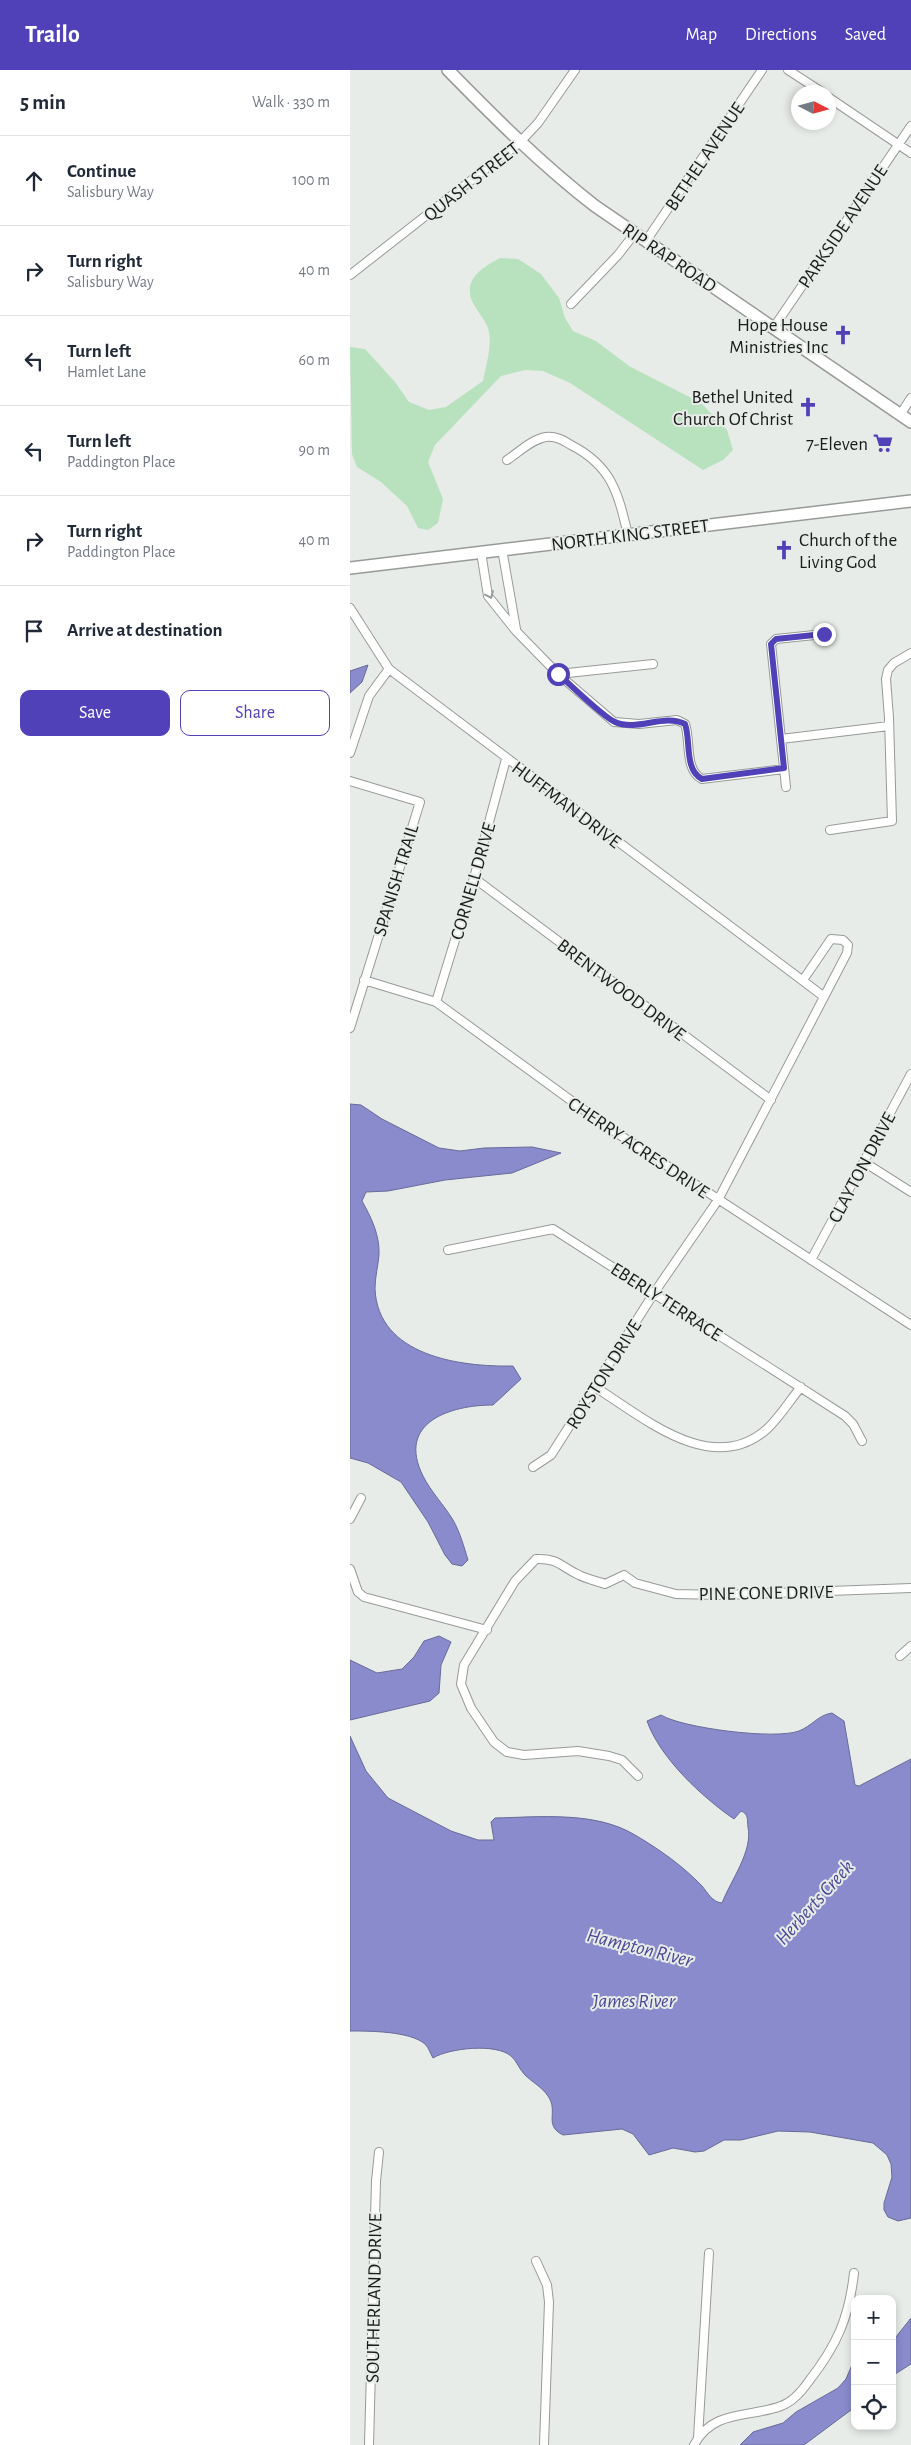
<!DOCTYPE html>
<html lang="en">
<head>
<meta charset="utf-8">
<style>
	:root { --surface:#fff; --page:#f2f2f3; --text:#1f2937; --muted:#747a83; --line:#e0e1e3; --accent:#5141b9 }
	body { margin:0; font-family:"Alegreya Sans",sans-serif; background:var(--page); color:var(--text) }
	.controls { position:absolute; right:15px; bottom:15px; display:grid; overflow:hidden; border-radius:10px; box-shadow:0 2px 8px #0003 }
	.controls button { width:45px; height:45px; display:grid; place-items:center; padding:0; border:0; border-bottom:1px solid var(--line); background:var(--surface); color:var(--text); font:25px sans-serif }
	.compass { position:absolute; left:441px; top:15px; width:45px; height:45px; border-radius:50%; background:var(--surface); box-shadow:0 2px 8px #0003; rotate:96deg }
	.stop { position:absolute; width:15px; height:15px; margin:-11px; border:4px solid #5141b9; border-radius:50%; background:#fff }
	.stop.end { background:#5141b9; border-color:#fff; box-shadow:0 1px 5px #0008 }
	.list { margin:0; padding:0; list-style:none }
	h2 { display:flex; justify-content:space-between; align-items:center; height:65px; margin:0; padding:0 20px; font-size:21px }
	h2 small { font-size:16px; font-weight:400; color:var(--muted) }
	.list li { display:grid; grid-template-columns:32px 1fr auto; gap:15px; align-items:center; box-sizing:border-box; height:90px; padding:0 20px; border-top:1px solid var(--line) }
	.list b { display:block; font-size:19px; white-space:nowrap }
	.list p { margin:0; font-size:16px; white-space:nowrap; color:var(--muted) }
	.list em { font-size:16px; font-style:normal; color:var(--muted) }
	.actions { display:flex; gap:10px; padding:15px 20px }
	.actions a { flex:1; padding:11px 0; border:1px solid var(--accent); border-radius:10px; text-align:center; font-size:18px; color:var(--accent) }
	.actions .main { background:var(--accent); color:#fff }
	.icon { flex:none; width:28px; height:28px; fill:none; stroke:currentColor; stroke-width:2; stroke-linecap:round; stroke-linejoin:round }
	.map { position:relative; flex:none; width:561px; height:2375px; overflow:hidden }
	header { display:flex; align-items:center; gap:30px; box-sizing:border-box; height:70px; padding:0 25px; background:var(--accent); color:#fff }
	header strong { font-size:24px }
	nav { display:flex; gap:28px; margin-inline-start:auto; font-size:18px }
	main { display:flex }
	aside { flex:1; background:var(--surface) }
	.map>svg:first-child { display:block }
	.green { fill:#b8e1be }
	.water { fill:#8a8bcd; stroke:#686a98 }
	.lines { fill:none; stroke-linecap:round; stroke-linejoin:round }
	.street-casing { stroke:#979b97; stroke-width:10 }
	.secondary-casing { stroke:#979b97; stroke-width:14 }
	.street { stroke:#fff; stroke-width:8 }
	.secondary { stroke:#fff; stroke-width:11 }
	.oneway { stroke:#989998 }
	.route { stroke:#5141b9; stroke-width:6 }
	.labels { text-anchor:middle; stroke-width:4; stroke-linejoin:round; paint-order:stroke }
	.street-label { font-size:19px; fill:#1a1c1b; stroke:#e7ece8 }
	.poi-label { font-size:19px; fill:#1a1c1b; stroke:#e7ece8; text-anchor:end }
	.water-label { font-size:20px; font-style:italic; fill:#4c4697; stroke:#e7ece8 }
</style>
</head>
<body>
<header>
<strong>Trailo</strong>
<nav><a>Map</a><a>Directions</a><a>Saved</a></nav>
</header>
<main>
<aside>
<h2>5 min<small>Walk · 330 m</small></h2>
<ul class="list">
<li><svg class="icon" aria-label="ahead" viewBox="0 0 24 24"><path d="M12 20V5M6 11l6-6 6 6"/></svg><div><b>Continue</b><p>Salisbury Way</p></div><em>100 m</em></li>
<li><svg class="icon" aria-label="right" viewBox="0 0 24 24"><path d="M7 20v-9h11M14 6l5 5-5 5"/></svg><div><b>Turn right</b><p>Salisbury Way</p></div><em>40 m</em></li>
<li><svg class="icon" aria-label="left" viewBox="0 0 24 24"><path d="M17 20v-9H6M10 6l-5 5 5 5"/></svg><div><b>Turn left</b><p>Hamlet Lane</p></div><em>60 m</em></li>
<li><svg class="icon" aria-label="left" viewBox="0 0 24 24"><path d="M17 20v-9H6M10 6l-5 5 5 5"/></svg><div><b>Turn left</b><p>Paddington Place</p></div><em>90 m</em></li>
<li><svg class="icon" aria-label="right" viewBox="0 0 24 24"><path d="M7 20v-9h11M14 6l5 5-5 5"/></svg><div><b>Turn right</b><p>Paddington Place</p></div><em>40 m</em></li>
<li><svg class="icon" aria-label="arrive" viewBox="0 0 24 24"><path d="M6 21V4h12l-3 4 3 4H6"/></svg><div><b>Arrive at destination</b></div></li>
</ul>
<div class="actions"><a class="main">Save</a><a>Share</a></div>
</aside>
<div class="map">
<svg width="561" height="2375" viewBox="0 0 561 2375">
	<rect width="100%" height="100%" fill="#e7ece8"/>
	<path class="green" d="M150,188L168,189L191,204L209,228L215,248L223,261L246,271L279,296L351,333L377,360L383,380L373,390L353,400L220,313L193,301L175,300L151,306L85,375L78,392L93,429L88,453L78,460L68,458L57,436L31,412L7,397L2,384L0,277L15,279L45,312L59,332L79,340L96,337L133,311C136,296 143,273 138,258C134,248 126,240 122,231C113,209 133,197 150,188Z"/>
	<path class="water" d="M18,595L12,612L0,623V601Z
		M0,1034L11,1035L32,1049L89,1078L110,1081L134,1078L182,1077L211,1083L162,1103L95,1110L38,1121L16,1122L12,1131C21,1147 30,1165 29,1185C28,1196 25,1207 25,1219C28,1286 110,1297 163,1296L171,1309L143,1335C101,1335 46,1352 73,1406C81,1422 94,1435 103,1450C110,1462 114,1477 118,1490L112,1496L102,1494L95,1485L78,1452L51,1412L18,1393L0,1388Z
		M89,1566L101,1572L91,1595L89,1623L80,1631L0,1650V1590L27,1603L52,1599L64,1587L74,1571Z
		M482,1643L494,1651L505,1715L509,1716L561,1689V2148L548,2151L538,2147L534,2140V2133L542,2107L541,2094L537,2085L523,2073L460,2062L428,2061L391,2070H374L354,2081L345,2082L323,2078L299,2085L283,2064L272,2059L213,2065C193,2055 209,2042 198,2026C192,2017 182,2012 175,2005C169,1999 167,1991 161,1986C146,1973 99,1978 83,1988C80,1983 79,1978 75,1974C60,1961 19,1961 0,1961V1666L16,1701L38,1728L101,1761L128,1770H144L141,1752L145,1748C190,1747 245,1741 285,1765C309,1779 333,1796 352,1816C358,1823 362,1832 372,1833C381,1810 403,1781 398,1757C397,1750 399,1744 391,1741L384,1749C352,1727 310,1688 297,1651L311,1645C332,1658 425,1670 449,1661C462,1656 468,1645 482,1643Z
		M561,2248V2294L542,2306V2272Z
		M505,2288V2337L454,2375H390L403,2362L433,2353L446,2342L488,2318L496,2309Z"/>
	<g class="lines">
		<defs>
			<path id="street" d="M438,0L472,22
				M478,27L561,83
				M296,171L412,0
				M0,205L169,73L188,53L225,0
				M221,234L268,185L285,163
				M424,257L561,56
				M550,345L561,328
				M157,390C168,383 182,369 196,367C206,366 213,370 221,375C262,396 268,423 278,465
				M152,479L166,559
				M131,482L138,526L166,561L208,604L264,652L289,654L327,650L335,654C341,670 334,700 352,709L434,699
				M0,538L39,599L473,926
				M208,604L303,594
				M431,669L539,656
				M0,683L19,626L39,599
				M0,711L70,732L0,958
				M436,717L421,574L426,569L474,564
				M480,760L542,751L539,648L536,609L538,600L544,593L561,583
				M124,808L421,1030
				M14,910L86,932L256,1056L561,1255
				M86,932L124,808L156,689
				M514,1092L561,1122
				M98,1180L203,1159L495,1346L503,1354L512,1371
				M461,1190L561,1004
				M245,1317C293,1347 362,1408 417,1359C430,1347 440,1330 451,1317
				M183,1397L201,1385L304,1223L368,1130L497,883L498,875L493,870L481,869L453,910
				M0,1449L11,1428
				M0,1499L8,1522L14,1527L137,1560
				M550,1586L561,1576
				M288,1706L272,1690L259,1686L228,1681L174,1685L157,1682L144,1672L121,1638L111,1614L114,1595L165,1511L186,1489C209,1488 211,1497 229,1505C237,1509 247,1511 255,1514L274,1505L285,1513L326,1524L373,1525L561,1518
				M186,2191L197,2215L199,2232L194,2375
				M348,2368L359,2183
				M19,2375L26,2111L29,2082
				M344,2375C363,2339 399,2348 431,2336C443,2332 452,2321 459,2311C487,2275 499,2248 504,2203"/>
			<path id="secondary" d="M98,0C146,49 191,94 245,136L561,352
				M0,498L561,431"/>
		</defs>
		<use href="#street" class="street-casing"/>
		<use href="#secondary" class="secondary-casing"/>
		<use href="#street" class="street"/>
		<use href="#secondary" class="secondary"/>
	</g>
	<defs><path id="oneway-chevron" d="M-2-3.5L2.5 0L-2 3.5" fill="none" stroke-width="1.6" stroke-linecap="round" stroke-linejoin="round" transform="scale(1.25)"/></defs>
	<use class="oneway" href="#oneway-chevron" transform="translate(140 525) rotate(65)"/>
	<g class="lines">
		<path class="route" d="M208,604C220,614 253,647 265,652C287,662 314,643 335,654C341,670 334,700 352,709L434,698L421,574L426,569L474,564"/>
	</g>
	<defs>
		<symbol id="church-bare" viewBox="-9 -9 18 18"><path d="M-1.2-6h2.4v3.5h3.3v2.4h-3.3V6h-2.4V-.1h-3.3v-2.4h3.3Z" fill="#5141b9" stroke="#e7ece8" stroke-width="2.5" paint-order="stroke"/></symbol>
		<symbol id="supermarket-bare" viewBox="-9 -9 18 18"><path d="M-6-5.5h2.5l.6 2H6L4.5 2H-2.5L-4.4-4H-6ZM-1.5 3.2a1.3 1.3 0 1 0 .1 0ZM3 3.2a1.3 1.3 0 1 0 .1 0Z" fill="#5141b9" stroke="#e7ece8" stroke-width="2.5" paint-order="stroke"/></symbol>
	</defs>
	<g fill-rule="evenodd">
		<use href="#church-bare" x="479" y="251" width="28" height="28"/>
		<use href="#church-bare" x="444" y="323" width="28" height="28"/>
		<use href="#supermarket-bare" x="519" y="359" width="28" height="28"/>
		<use href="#church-bare" x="420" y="466" width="28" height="28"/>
	</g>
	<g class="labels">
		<g class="street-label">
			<text transform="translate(354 86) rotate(-56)" y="7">BETHEL AVENUE</text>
			<text transform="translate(121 111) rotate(-38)" y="7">QUASH STREET</text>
			<text transform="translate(492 156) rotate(-56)" y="7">PARKSIDE AVENUE</text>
			<text transform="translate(320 187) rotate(34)" y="7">RIP RAP ROAD</text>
			<text transform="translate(280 464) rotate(-7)" y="7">NORTH KING STREET</text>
			<text transform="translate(217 734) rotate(37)" y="7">HUFFMAN DRIVE</text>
			<text transform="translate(45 810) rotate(-73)" y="7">SPANISH TRAIL</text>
			<text transform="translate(122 811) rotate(-74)" y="7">CORNELL DRIVE</text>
			<text transform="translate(272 919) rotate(37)" y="7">BRENTWOOD DRIVE</text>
			<text transform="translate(289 1077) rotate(34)" y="7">CHERRY ACRES DRIVE</text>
			<text transform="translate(511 1097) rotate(-62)" y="7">CLAYTON DRIVE</text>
			<text transform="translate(317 1231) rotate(33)" y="7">EBERLY TERRACE</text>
			<text transform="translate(253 1304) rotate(-58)" y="7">ROYSTON DRIVE</text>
			<text transform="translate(416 1522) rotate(-1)" y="7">PINE CONE DRIVE</text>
			<text transform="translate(23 2228) rotate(-89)" y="7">SOUTHERLAND DRIVE</text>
		</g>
		<g class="poi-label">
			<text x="478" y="261">Hope House<tspan x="478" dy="22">Ministries Inc</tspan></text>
			<text x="443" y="333">Bethel United<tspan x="443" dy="22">Church Of Christ</tspan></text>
			<text x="518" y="380">7-Eleven</text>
			<text x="449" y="476" text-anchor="start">Church of the<tspan x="449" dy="22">Living God</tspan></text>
		</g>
		<g class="water-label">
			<text transform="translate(464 1832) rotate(-48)" y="7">Herberts Creek</text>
			<text transform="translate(290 1877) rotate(14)" y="7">Hampton River</text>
			<text x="284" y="1937">James River</text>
		</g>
	</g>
</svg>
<div class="controls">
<button>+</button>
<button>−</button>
<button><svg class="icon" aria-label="locate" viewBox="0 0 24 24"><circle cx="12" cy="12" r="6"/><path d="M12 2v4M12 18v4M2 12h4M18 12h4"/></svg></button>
</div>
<svg class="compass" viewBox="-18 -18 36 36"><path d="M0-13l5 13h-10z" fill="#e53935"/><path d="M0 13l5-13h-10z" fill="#747a83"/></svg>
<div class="stop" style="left:208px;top:604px"></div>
<div class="stop end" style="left:474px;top:564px"></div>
</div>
</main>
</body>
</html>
